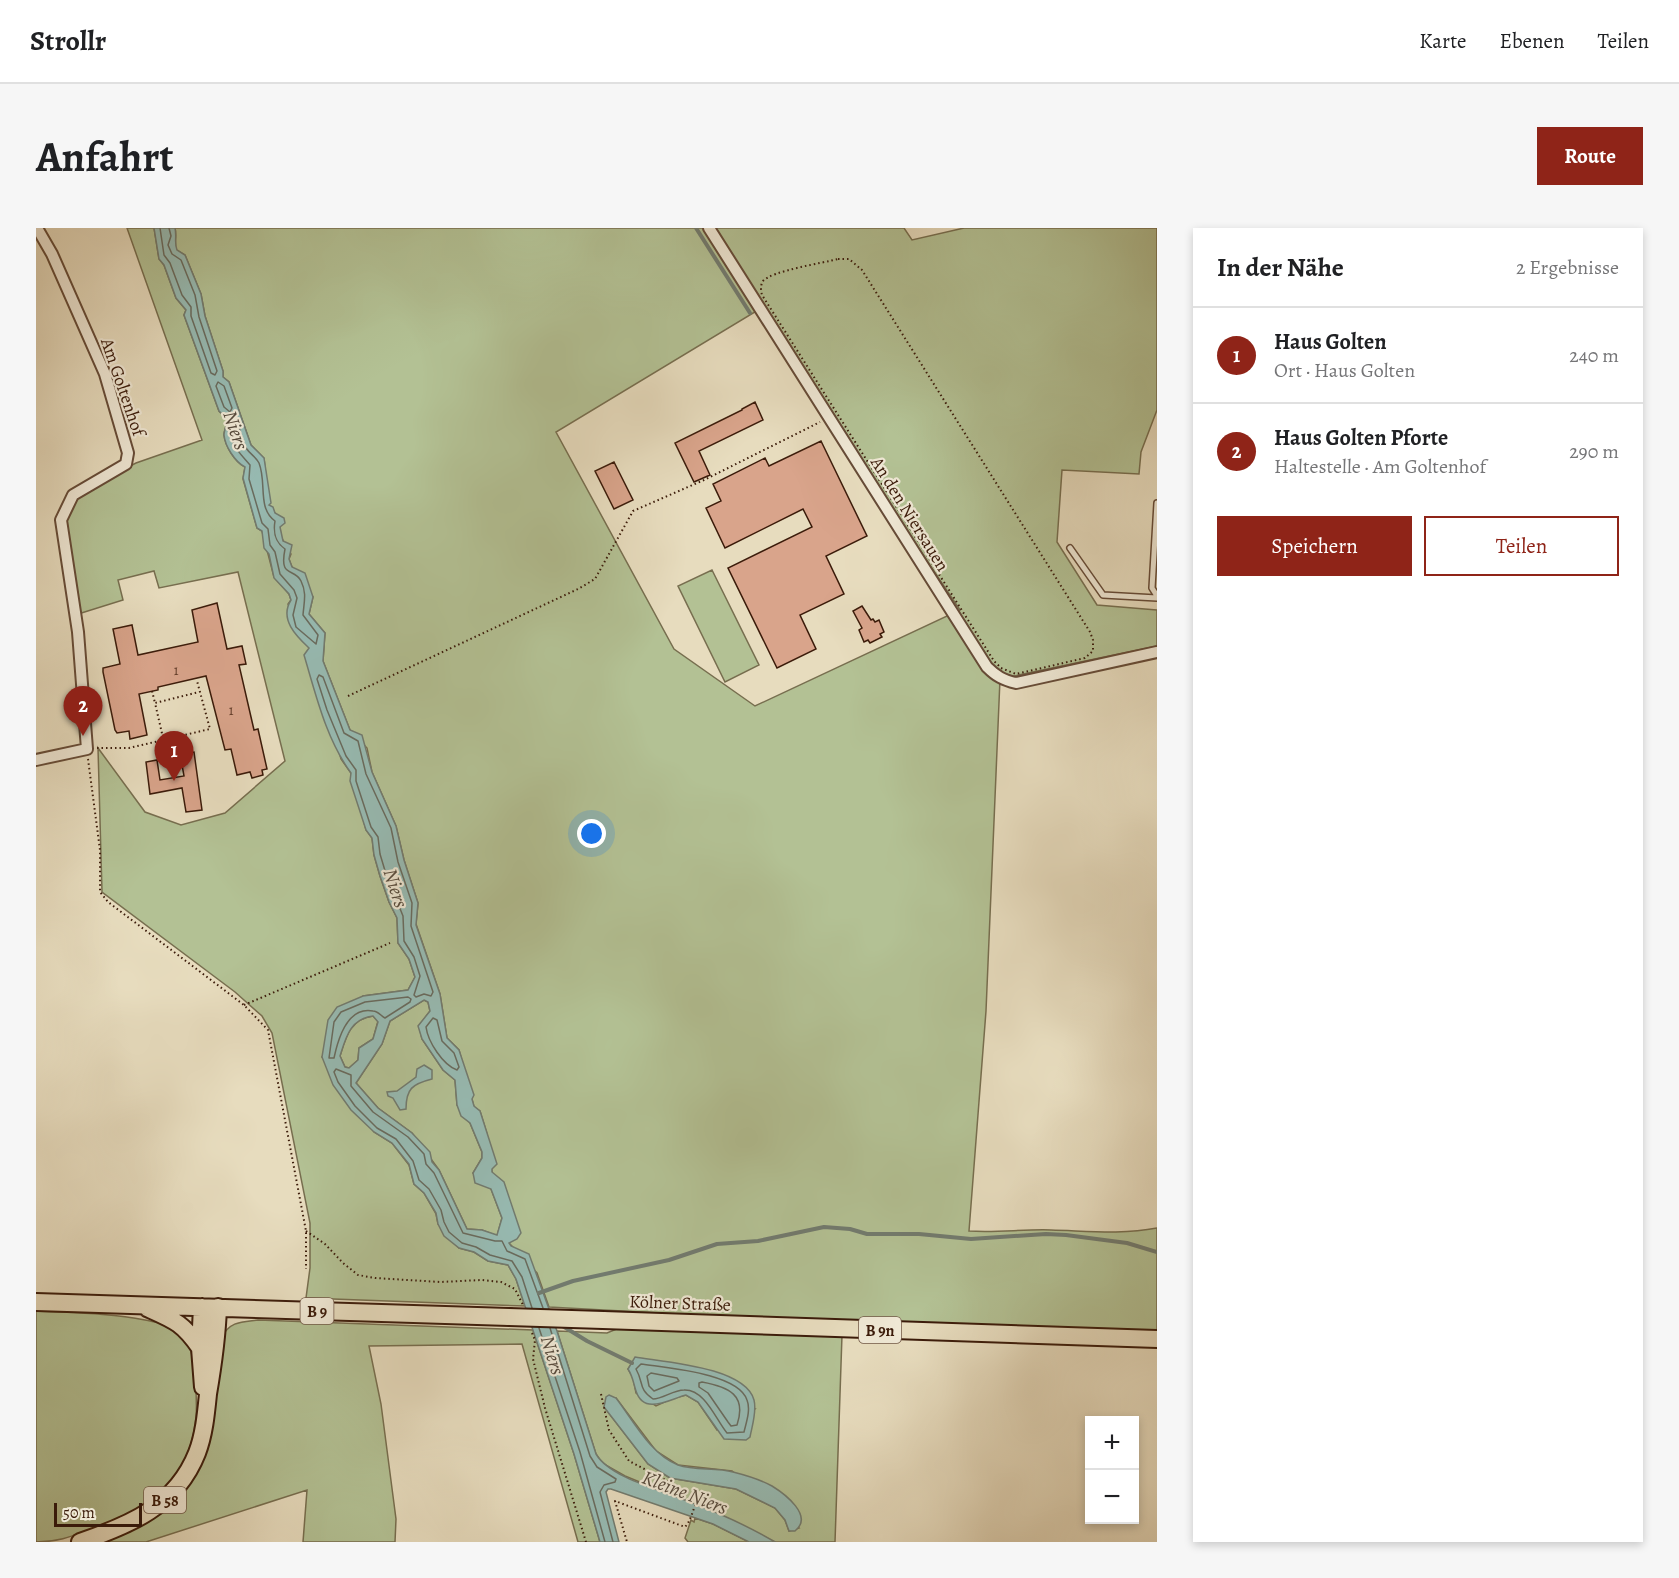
<!DOCTYPE html>
<html lang="de">
<head>
<meta charset="utf-8">
<style>
	:root { --surface:#fff; --page:#f6f6f6; --text:#202124; --muted:#757577; --line:#e0e0e0; --accent:#8f2418 }
	body { margin:0; font-family:Alegreya,serif; background:var(--page); color:var(--text) }
	.controls { position:absolute; right:18px; bottom:18px; display:grid; overflow:hidden; border-radius:0px; box-shadow:0 3px 9px #0003 }
	.controls button { width:54px; height:54px; display:grid; place-items:center; padding:0; border:0; border-bottom:2px solid var(--line); background:var(--surface); color:var(--text); font:30px sans-serif }
	.scale { position:absolute; left:18px; bottom:15px; width:88px; box-sizing:border-box; padding-left:6px; border:3px solid #3b1b0a; border-top:0; font-size:16px; line-height:21px; white-space:nowrap; color:#3b1b0a; -webkit-text-stroke:4px #efe8d5; paint-order:stroke }
	.you { position:absolute; left:556px; top:606px; width:21px; height:21px; margin:-15px; border:4px solid #fff; border-radius:50%; background:#1a73e8; box-shadow:0 0 0 9px #1a73e833 }
	.badge { display:grid; place-items:center; width:39px; height:39px; border-radius:50%; background:var(--accent); color:#fff; font-size:20px; font-weight:700 }
	.pin { position:absolute; translate:-50% -50px; filter:drop-shadow(0 2px 3px #0008) }
	.pin::after { content:''; position:absolute; top:32px; width:21px; height:18px; background:inherit; clip-path:polygon(0 0,100% 0,50% 100%) }
	.list { margin:0; padding:0; list-style:none }
	h2 { display:flex; justify-content:space-between; align-items:center; height:78px; margin:0; padding:0 24px; font-size:26px }
	h2 small { font-size:20px; font-weight:400; color:var(--muted) }
	.list li { display:grid; grid-template-columns:39px 1fr auto; gap:18px; align-items:center; box-sizing:border-box; height:96px; padding:0 24px; border-top:2px solid var(--line) }
	.list b { display:block; font-size:22px; white-space:nowrap }
	.list p { margin:0; font-size:20px; white-space:nowrap; color:var(--muted) }
	.list em { font-size:20px; font-style:normal; color:var(--muted) }
	.actions { display:flex; gap:12px; padding:18px 24px }
	.actions a { flex:1; padding:14px 0; border:2px solid var(--accent); border-radius:0px; text-align:center; font-size:21px; color:var(--accent) }
	.actions .main { background:var(--accent); color:#fff }
	.map { position:relative; flex:none; width:1121px; height:1314px; overflow:hidden; border-radius:0px }
	header { display:flex; align-items:center; gap:36px; box-sizing:border-box; height:84px; padding:0 30px; background:var(--surface); border-bottom:2px solid var(--line) }
	header strong { font-size:28px }
	nav { display:flex; gap:33px; margin-inline-start:auto; font-size:21px }
	.intro { display:flex; align-items:center; justify-content:space-between; box-sizing:border-box; height:144px; padding:0 36px }
	h1 { margin:0; font-size:42px }
	.button { padding:15px 27px; border-radius:0px; background:var(--accent); color:#fff; font-size:21px; font-weight:700 }
	main { display:flex; gap:36px; padding:0 36px }
	aside { flex:1; background:var(--surface); border-radius:0px; box-shadow:0 3px 9px #0003 }
	.map>svg:first-child { display:block }
	.green { fill:#b3c194; stroke:#776e4f; stroke-width:1.5; fill-rule:evenodd }
	.water { fill:#97bbb3; stroke:#727b6f; stroke-width:1.5; fill-rule:evenodd }
	.lines { fill:none; stroke-linecap:round; stroke-linejoin:round }
	.shore { stroke:#696b5e; stroke-width:1.5 }
	.stream { stroke:#727b6f; stroke-width:4 }
	.building { fill:#d9a48b; stroke:#3b1b0a; stroke-width:1.5 }
	.service-casing { stroke:#664b37; stroke-width:8 }
	.minor-casing { stroke:#664b37; stroke-width:14 }
	.primary-casing { stroke:#3b1b0a; stroke-width:20 }
	.path { stroke:#3b1b0a; stroke-width:2; stroke-dasharray:1.5 3; stroke-linecap:butt }
	.service { stroke:#efe8d5; stroke-width:5 }
	.minor { stroke:#efe8d5; stroke-width:10 }
	.primary { stroke:#e7dcbe; stroke-width:16 }
	.primary-bridge-casing { stroke:#3b1b0a; stroke-width:20; stroke-linecap:butt }
	.primary-bridge { stroke:#e7dcbe; stroke-width:16 }
	.labels { text-anchor:middle; stroke-width:4.5; stroke-linejoin:round; paint-order:stroke }
	.number-label { font-size:15px; fill:#623d2a }
	.shield { fill:#efe8d5; stroke:#715847; stroke-width:1.5 }
	.shield-label { font-size:16px; font-weight:bold; fill:#3b1b0a }
	.street-label { font-size:18px; fill:#3b1b0a; stroke:#efe8d5 }
	.water-label { font-size:20px; font-style:italic; fill:#574b3d; stroke:#efe8d5 }
</style>
</head>
<body>
<header>
<strong>Strollr</strong>
<nav><a>Karte</a><a>Ebenen</a><a>Teilen</a></nav>
</header>
<div class="intro"><h1>Anfahrt</h1><a class="button">Route</a></div>
<main>
<div class="map">
<svg width="1121" height="1314" viewBox="0 0 1121 1314">
	<rect width="100%" height="100%" fill="#e7dcbe"/>
	<filter id="stains"><feTurbulence type="fractalNoise" baseFrequency=".00333" numOctaves="4"/><feColorMatrix values="0 0 0 0 .2 0 0 0 0 .09 0 0 0 0 .02 0 0 0 .5 -.17"/></filter>
	<radialGradient id="worn" r=".72"><stop offset=".6" stop-color="#630" stop-opacity="0"/><stop offset="1" stop-color="#630" stop-opacity=".3"/></radialGradient>
	<path class="green" d="M91,0H118L123,31L128,37L140,70L150,82L148,87L183,183L192,192C191,196 188,202 188,207C189,218 199,234 209,239L207,251L221,300L226,303L238,349L253,366L255,372L252,376L273,420L305,531L315,545L330,602L336,610L338,627L344,648L353,674L361,690L362,715L373,731L379,749L372,762L327,768L286,829L338,904L356,915L373,937L378,956L388,965L400,986L402,996L423,1020L438,1024L452,1033L472,1037L480,1051L489,1078L270,1070L274,1040V995L236,805L226,788L199,764L66,664L62,520L109,584L145,597L189,585L249,533L202,344L123,360L118,343L82,352L87,372L39,387L25,293L37,267L100,235L166,212Z
		M139,0H868L876,12L928,0H1121V182L1105,224L1103,246L1026,242L1021,314L1061,377L1121,382V418L964,451L950,783L933,1003C960,1005 988,1001 1015,1002C1052,1003 1085,1007 1121,1000V1104L785,1094L513,1079L501,1045L473,1015L456,944L451,906L444,883L438,879L423,822L411,810L404,766L380,696L382,675L368,632L360,598L336,544L331,520L314,502L287,433L289,405L273,386L277,369L256,339L253,331L255,326L245,309L244,299L239,285L233,277L228,230L215,217L193,154L187,149V143L169,88L165,66L149,27L140,22C138,14 141,8 139,0ZM722,82L924,382L719,478L638,421L520,204Z
		M676,342L723,437L689,454L642,358Z
		M388,772L392,774L394,783L383,798L386,811L407,842L419,852L421,877L434,895L446,924V930L437,945L455,961L466,990L461,1008L446,1002L431,1001L403,942L376,905L342,880L320,855L346,816L354,793Z
		M337,788L342,793L337,811L323,820L322,832L313,840L309,839L304,828C310,809 314,791 337,788Z
		M0,1083C37,1085 73,1085 109,1092C118,1094 128,1095 136,1099C156,1110 157,1130 159,1150C160,1165 162,1181 159,1196C152,1251 112,1282 62,1299C39,1307 24,1314 0,1314Z
		M222,1092L497,1102L538,1226L564,1314H542L486,1116L333,1118L345,1176L360,1291L359,1314H267L271,1262L110,1314H68C106,1301 136,1282 158,1248L186,1109C194,1093 206,1094 222,1092Z
		M583,1100L806,1107L799,1314H739L689,1289L589,1248L566,1235L560,1226L521,1103L571,1105ZM596,1135L719,1181L681,1202L662,1174L650,1167L635,1171L620,1178L600,1165L597,1149L592,1141ZM580,1170L620,1223L642,1237L696,1243L763,1300L753,1303L749,1292L739,1280L700,1261L634,1250L612,1236L568,1179Z
		M659,1290L677,1296L713,1314H652L649,1310L655,1292L658,1294Z"/>
	<path class="water" d="M118,0H139C141,8 138,15 141,22L149,27L165,66L169,88L187,143V149L193,154L215,217L228,230L235,275L233,277L237,279L239,285L248,290L249,295L244,299L247,313L256,317L253,331L256,339L269,345L277,369L273,386L289,405L287,433L314,502L326,507L336,544L360,598L368,632L382,675L380,697L404,766L411,810L423,822L438,867L436,871L438,878L444,883L461,936L456,941V944L468,954L485,1005L481,1011L473,1015L475,1018L493,1026L521,1103L560,1226C574,1250 628,1263 654,1274C683,1285 712,1298 739,1314H713L677,1296L575,1261H572L570,1264L583,1314H564L538,1226L480,1051L472,1037L452,1033L438,1024L423,1020L408,1008L402,996L400,985L388,965L378,956L373,936L356,915L338,904L315,882L297,857L286,829L292,792L301,779L327,768L372,762L379,749L373,731L362,715L361,690L353,674L344,648L338,627L336,610L330,602L314,553L315,545C290,511 280,467 268,427L273,420C260,408 243,391 255,372L253,366L238,350L233,326L228,320L226,303L221,300L207,250L209,239C199,234 189,218 188,207C188,202 191,196 192,192L183,183L148,87L150,82L140,70L128,37L123,31ZM388,772L392,774L394,783L382,798L386,811L407,842L419,852L421,877L425,888L434,895L446,924V930L437,945L439,955L455,961L466,990L461,1007L446,1002L431,1001L403,942L396,934L394,924L376,905L342,880L320,855L346,816L354,793ZM337,788L342,794L337,811L323,820L322,832L313,840L309,839L304,828C310,809 314,791 337,788Z
		M388,837L396,842V851C376,856 370,861 370,881L364,882L357,870L352,868L351,864L361,863L380,849L381,841Z
		M599,1129C628,1134 709,1139 718,1172C721,1184 716,1198 714,1209L710,1212L688,1211L662,1174L650,1167C634,1171 608,1188 600,1163C597,1154 597,1149 592,1141Z
		M573,1167L580,1170C597,1192 614,1226 642,1237C659,1243 680,1239 697,1244C709,1247 725,1252 736,1258C749,1266 778,1288 759,1303H753L749,1292L739,1280L700,1261L634,1250L612,1236L568,1179L570,1169Z"/>
	<g class="lines">
		<path class="shore" d="M124,0L128,27L134,35L146,67L155,79V88L175,145L179,147L181,143L163,89L159,67L145,32L136,26L132,17L135,8L133,0
			M182,154L188,158L196,180L194,184L188,179L180,158Z
			M198,195L202,197C205,204 206,214 210,220C214,226 220,229 223,235C231,255 221,280 239,293C237,305 239,314 249,321C243,351 258,339 265,353C271,365 268,374 267,387L282,407L280,416L260,399L257,387L261,370L258,362L244,346L239,324L234,317L232,301L226,295L213,251L214,237C204,225 189,213 198,195Z
			M283,447L287,449L308,505L322,513L330,546L355,600L362,634L376,675L375,698L397,764L395,768L388,766L380,769L378,767L384,748L378,729L368,713L367,688L350,646L344,626L342,609L335,599L320,553V542L310,528L291,482L281,451Z
			M372,769L375,771L374,774L349,790C345,788 342,783 337,783C311,778 302,811 298,830H293L298,794L305,784L329,774Z
			M397,790L401,792L406,813L418,825L423,839L421,842C407,837 392,814 390,799Z
			M496,1080L486,1049L476,1033L454,1027L440,1019L426,1015L413,1004L408,994L405,982L393,961L383,952L377,933L360,911L341,900L319,878L302,854L298,844L300,841L315,847V858L337,884L372,909L388,926L390,936L398,945L427,1005L459,1013H466L471,1023L489,1031L507,1080
			M503,1100L544,1224L569,1314
			M514,1100L554,1228L561,1239L580,1251L579,1254L568,1257L564,1264L577,1314
			M605,1136C630,1140 702,1145 711,1172C715,1182 710,1195 708,1204L691,1205C680,1192 669,1161 648,1162C637,1162 627,1171 617,1171C602,1161 608,1155 600,1141Z
			M615,1145L641,1150L643,1153L618,1163L613,1158L611,1148Z
			M666,1154C693,1159 711,1167 701,1197L695,1198L692,1194L672,1165L663,1159V1155Z"/>
		<path class="stream" d="M660,0L714,85
			M503,1065L537,1053L633,1032L681,1016L722,1013L788,999L814,1001L831,1006H883L935,1011L1010,1006L1030,1007L1091,1015L1121,1024
			M525,1097L551,1113L596,1135"/>
	</g>
	<path class="building" d="M719,174L727,192L663,223L674,247L658,254L639,215L706,182V181Z
		M785,213L831,308L790,328L808,366L764,387L780,421L741,440L692,340L776,299L767,281L689,320L670,280L685,273L677,256L729,230L733,238Z
		M578,234L597,272L578,281L559,243Z
		M181,375L191,421L206,418L210,436L203,437L218,502L222,501L231,541L226,542L227,547L216,550L214,544L201,547L195,521L189,522L170,448L122,459V462L103,466L111,507L94,511L93,503L81,505L79,502L67,444V440L84,436L77,401L96,397L102,427L162,414L156,382Z
		M826,378L835,392L837,391L839,394L843,392L848,404L844,406L846,409L834,415L832,412L828,414L823,402L826,400L817,383Z
		M158,524L166,582L150,584L146,560L114,566L110,534L121,532L124,552L148,548L144,526Z"/>
	<g class="lines">
		<defs>
			<path id="service" d="M1121,275L1116,360L1121,368
				M1034,320L1067,367L1121,370"/>
			<path id="minor" d="M673,0L951,439C960,448 967,452 980,455L1121,424
				M0,532L51,521L42,404L25,292L37,267L90,236L92,225L69,146L16,26L1,0"/>
			<path id="primary" d="M0,1074L473,1089
				M166,1079L164,1120L167,1159
				M111,1080C138,1092 147,1095 164,1120
				M567,1092L1121,1111
				M44,1314C94,1297 140,1278 161,1225C168,1207 170,1186 172,1166C177,1137 181,1109 182,1079"/>
		</defs>
		<use href="#service" class="service-casing"/>
		<use href="#minor" class="minor-casing"/>
		<use href="#primary" class="primary-casing"/>
		<path class="path" d="M802,31H813L826,42L1054,404L1057,412V423L1049,430L980,446L965,440L958,433L726,67C725,63 724,58 727,53C735,43 787,35 802,31Z
			M116,463L119,475
			M312,468L542,361L559,351L597,283L668,252L784,194
			M61,520H93L174,501L161,453
			M52,531L64,622V664L72,674L208,777L232,802L270,1003V1041
			M133,536L119,475L163,464
			M208,777L354,715
			M270,1003L289,1016L307,1035L322,1047L339,1050L404,1054L446,1052L465,1054L479,1061L487,1077
			M496,1105L499,1112L497,1131L509,1180L550,1314
			M565,1166L573,1202L593,1233L664,1270C656,1279 657,1290 649,1299L579,1273L591,1314"/>
		<use href="#service" class="service"/>
		<use href="#minor" class="minor"/>
		<use href="#primary" class="primary"/>
		<defs>
			<path id="primary-bridge" d="M473,1089L567,1092"/>
		</defs>
		<use href="#primary-bridge" class="primary-bridge-casing"/>
		<use href="#primary-bridge" class="primary-bridge"/>
	</g>
	<g class="labels">
		<g class="number-label">
			<text x="140" y="447">1</text>
			<text x="195" y="487">1</text>
		</g>
		<g class="shield">
			<rect x="264.5" y="1070" width="33" height="26" rx="4.5"/>
			<rect x="823" y="1089" width="42" height="26" rx="4.5"/>
			<rect x="108" y="1259" width="42" height="26" rx="4.5"/>
		</g>
		<g class="shield-label">
			<text x="281" y="1089">B 9</text>
			<text x="844" y="1108">B 9n</text>
			<text x="129" y="1278">B 58</text>
		</g>
		<g class="street-label">
			<text transform="translate(87 159) rotate(71)" y="6">Am Goltenhof</text>
			<text transform="translate(874 286) rotate(58)" y="6">An den Niersauen</text>
			<text transform="translate(644 1075) rotate(2)" y="6">Kölner Straße</text>
		</g>
		<g class="water-label">
			<text transform="translate(200 202) rotate(71)" y="7">Niers</text>
			<text transform="translate(360 660) rotate(72)" y="7">Niers</text>
			<text transform="translate(517 1127) rotate(73)" y="7">Niers</text>
			<text transform="translate(649 1264) rotate(21)" y="7">Kleine Niers</text>
		</g>
	</g>
	<rect width="100%" height="100%" filter="url(#stains)"/>
	<rect width="100%" height="100%" fill="url(#worn)"/>
</svg>
<div class="controls">
<button>+</button>
<button>−</button>
</div>
<div class="scale">50 m</div>
<div class="you"></div>
<div class="pin badge" style="left:138px;top:553px">1</div>
<div class="pin badge" style="left:47px;top:508px">2</div>
</div>
<aside>
<h2>In der Nähe<small>2 Ergebnisse</small></h2>
<ul class="list">
<li><span class="badge">1</span><div><b>Haus Golten</b><p>Ort · Haus Golten</p></div><em>240 m</em></li>
<li><span class="badge">2</span><div><b>Haus Golten Pforte</b><p>Haltestelle · Am Goltenhof</p></div><em>290 m</em></li>
</ul>
<div class="actions"><a class="main">Speichern</a><a>Teilen</a></div>
</aside>
</main>
</body>
</html>
